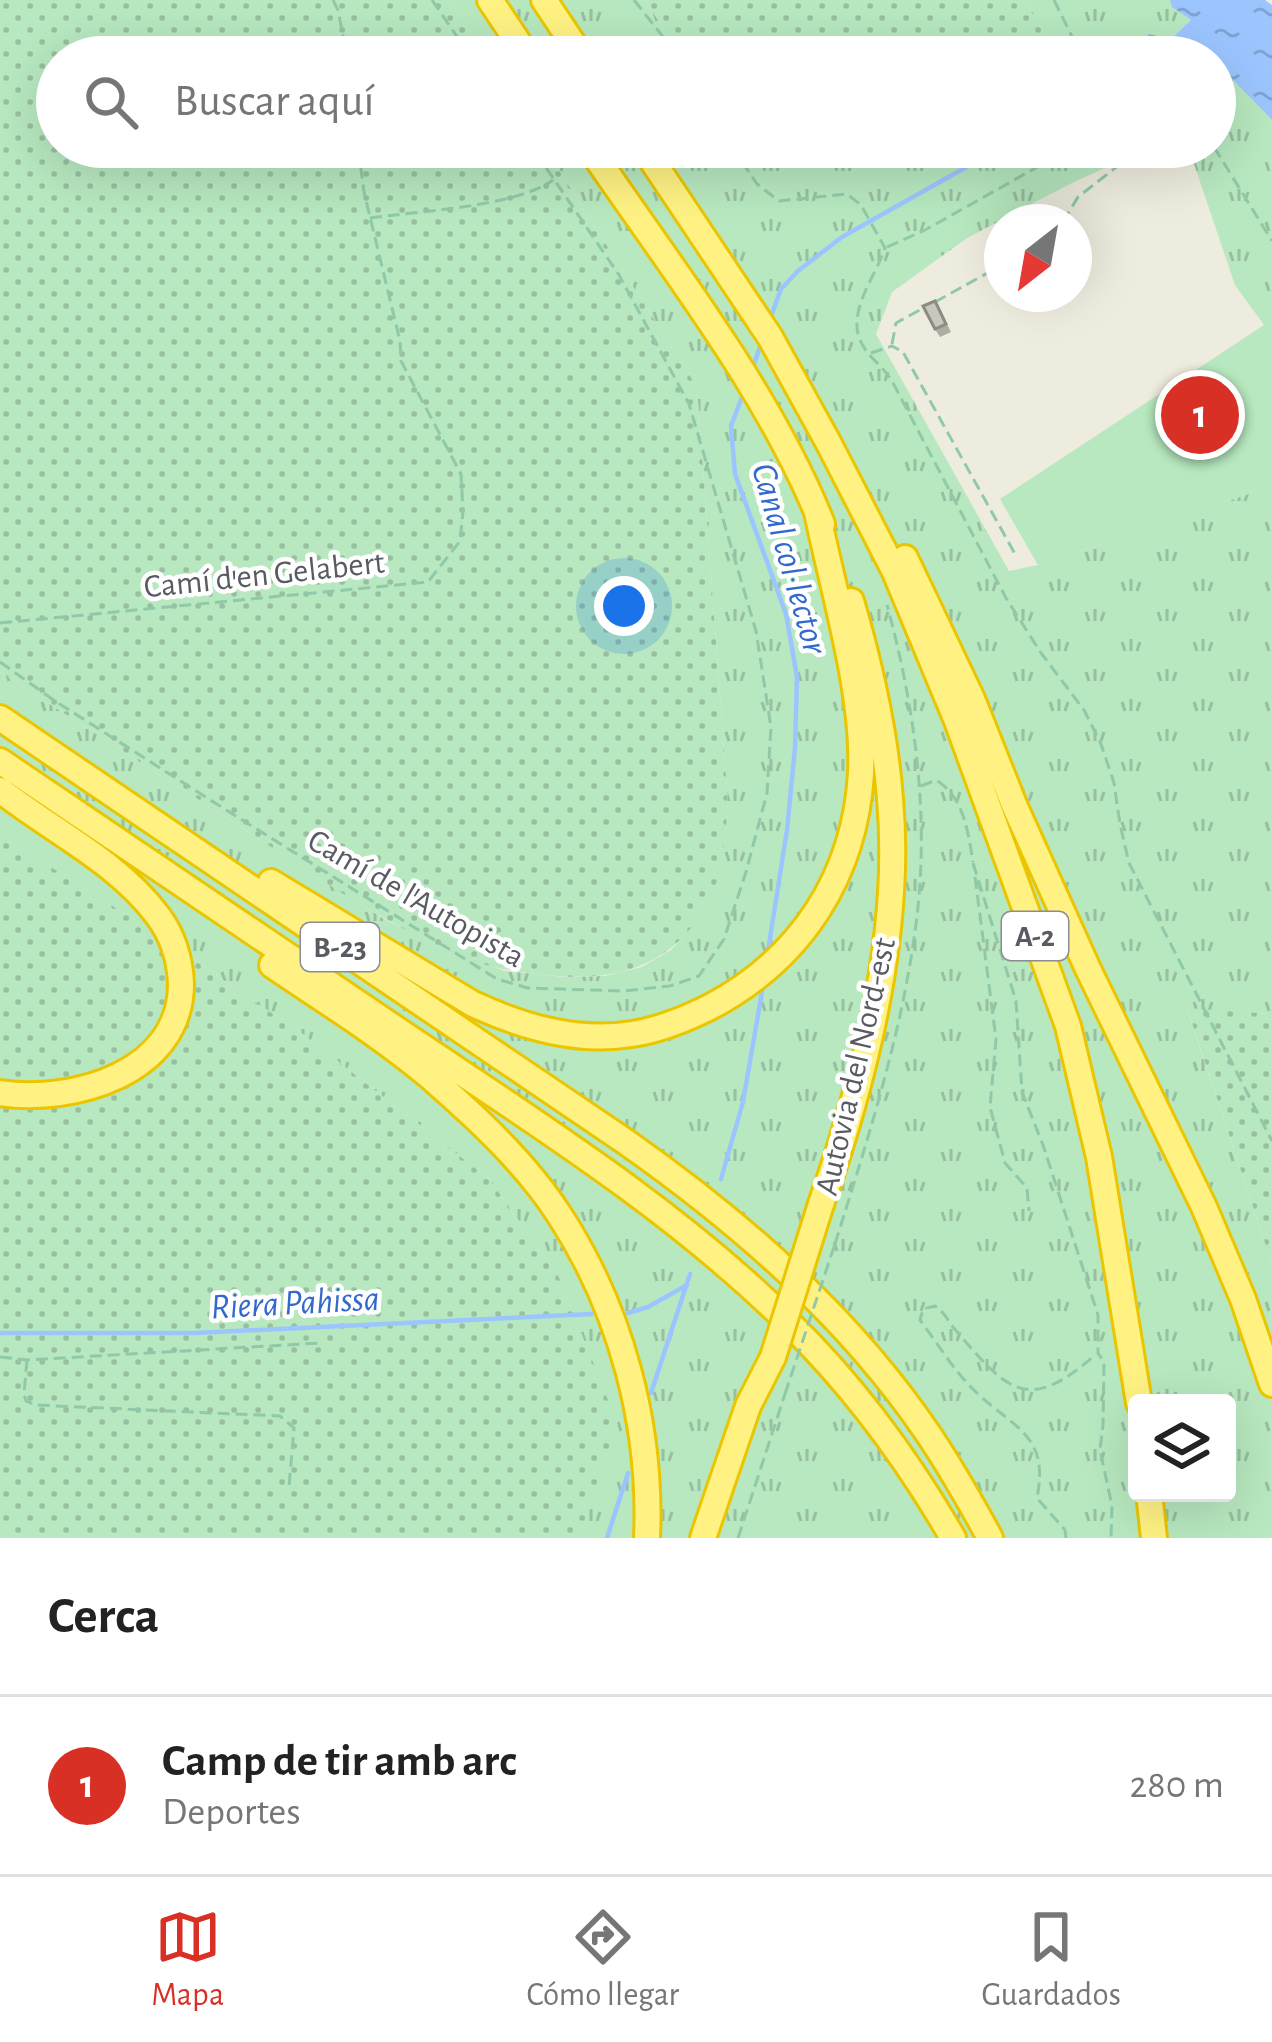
<!DOCTYPE html>
<html lang="es">
<head>
<meta charset="utf-8">
<style>
	:root { --surface:#fff; --page:#f2f2f2; --text:#222; --muted:#767676; --line:#e0e0e0; --accent:#d93025 }
	body { margin:0; font-family:"Alegreya Sans",sans-serif; background:var(--page); color:var(--text) }
	.controls { position:absolute; right:36px; bottom:36px; display:grid; overflow:hidden; border-radius:12px; box-shadow:0 12px 48px #0002 }
	.controls button { width:108px; height:108px; display:grid; place-items:center; padding:0; border:0; border-bottom:3px solid var(--line); background:var(--surface); color:var(--text); font:60px sans-serif }
	.compass { position:absolute; left:984px; top:204px; width:108px; height:108px; border-radius:50%; background:var(--surface); box-shadow:0 12px 48px #0002; rotate:211deg }
	.you { position:absolute; left:624px; top:606px; width:42px; height:42px; margin:-30px; border:9px solid #fff; border-radius:50%; background:#1a73e8; box-shadow:0 0 0 18px #1a73e833 }
	.badge { display:grid; place-items:center; width:78px; height:78px; border-radius:50%; background:var(--accent); color:#fff; font-size:39px; font-weight:700 }
	.pin { position:absolute; translate:-50% -50%; border:6px solid #fff; box-shadow:0 3px 12px #0006 }
	.list { margin:0; padding:0; list-style:none }
	h2 { display:flex; justify-content:space-between; align-items:center; height:156px; margin:0; padding:0 48px; font-size:51px }
	h2 small { font-size:39px; font-weight:400; color:var(--muted) }
	.list li { display:grid; grid-template-columns:78px 1fr auto; gap:36px; align-items:center; box-sizing:border-box; height:180px; padding:0 48px; border-top:3px solid var(--line) }
	.list b { display:block; font-size:45px; white-space:nowrap }
	.list p { margin:0; font-size:39px; white-space:nowrap; color:var(--muted) }
	.list em { font-size:39px; font-style:normal; color:var(--muted) }
	.icon { flex:none; width:66px; height:66px; fill:none; stroke:currentColor; stroke-width:2; stroke-linecap:round; stroke-linejoin:round }
	.map { position:relative; flex:none; width:1272px; height:1538px; overflow:hidden }
	.search { position:absolute; background:var(--surface); box-shadow:0 12px 48px #0002; left:36px; right:36px; top:36px; height:132px; display:flex; align-items:center; gap:30px; box-sizing:border-box; padding:0 42px; border-radius:66px; color:var(--muted); font-size:45px }
	.sheet { height:336px; background:var(--surface) }
	nav { display:flex; justify-content:space-around; align-items:center; box-sizing:border-box; height:168px; border-top:3px solid var(--line); background:var(--surface); font-size:33px; color:var(--muted) }
	nav a { display:grid; justify-items:center; gap:6px }
	nav .on { color:var(--accent) }
	.map>svg:first-child { display:block }
	.grass { fill:url(#grass-tufts); fill-rule:evenodd }
	.garden { fill:url(#garden-dots) }
	.pitch { fill:#b7e8bf }
	.water { fill:url(#water-ripples) }
	.lines { fill:none; stroke-linecap:round; stroke-linejoin:round }
	.stream { stroke:#9cc5ff; stroke-width:4.5 }
	.highway-casing { stroke:#ebc500; stroke-width:30 }
	.path { stroke:#90c9a9; stroke-width:3; stroke-dasharray:12 6; stroke-linecap:butt }
	.highway { stroke:#fff283; stroke-width:24 }
	.highway-bridge-casing { stroke:#ebc500; stroke-width:30; stroke-linecap:butt }
	.path-bridge { stroke:#90c9a9; stroke-width:3; stroke-dasharray:12 6; stroke-linecap:butt }
	.highway-bridge { stroke:#fff283; stroke-width:24 }
	.wall { fill:#aeaca3 }
	.building { fill:#cac8bd; stroke:#8d8c84; stroke-width:3 }
	.labels { text-anchor:middle; stroke-width:9; stroke-linejoin:round; paint-order:stroke }
	.shield { fill:#fff; stroke:#8a8c91; stroke-width:3 }
	.shield-label { font-size:30px; font-weight:bold; fill:#585b62 }
	.street-label { font-size:33px; fill:#585b62; stroke:#fff }
	.water-label { font-size:36px; font-style:italic; fill:#3368ce; stroke:#fff }
</style>
</head>
<body>
<div class="map">
<svg width="1272" height="1538" viewBox="0 0 1272 1538">
	<defs>
		<pattern id="grass-tufts" width="24" height="20" patternUnits="userSpaceOnUse" patternTransform="scale(3)"><rect width="24" height="20" fill="#b7e8bf"/><path d="M3 7l-1-3M5 7V3M7 7l1-3M15 17l-1-3M17 17v-4M19 17l1-3" fill="none" stroke="#98bf9f"/></pattern>
		<pattern id="garden-dots" width="8" height="8" patternUnits="userSpaceOnUse" patternTransform="scale(3)"><rect width="8" height="8" fill="#b7e8bf"/><path d="M2 2h.1M6 6h.1" fill="none" stroke="#98bf9f" stroke-width="1.8" stroke-linecap="round"/></pattern>
		<pattern id="water-ripples" width="26" height="14" patternUnits="userSpaceOnUse" patternTransform="scale(3)"><rect width="26" height="14" fill="#9cc5ff"/><path d="M2 4q2-2 4 0t4 0M15 11q2-2 4 0t4 0" fill="none" stroke="#82a3d2"/></pattern>
	</defs>
	<rect width="100%" height="100%" fill="#edecde"/>
	<path class="grass" d="M450,0H645L682,57H486Z
		M1024,0H1170L1173,7L1191,20L1171,39L1148,34L1133,57H1050L1048,40Z
		M1215,68L1228,75L1272,120V344L1264,325L1235,285L1192,158L1172,147H1215Z
		M544,147H1150L1070,184L967,238L892,292L876,334L1009,571L1038,565L1272,486V1014L1187,1009L1272,1264V1538H580L617,1425L558,1275L489,1179L304,1035L138,922L0,835V672L384,919L451,952L505,971L564,977L605,976L642,967L671,950L683,937L722,856L728,804L697,387ZM1137,1403H1227V1493H1137Z"/>
	<path class="garden" d="M0,0H450L486,57H57V147H544L697,387L728,804C725,833 724,867 712,894C678,965 620,983 546,975C518,972 493,969 466,958C384,925 312,873 238,825C159,774 79,723 0,672Z
		M645,0H1024L1048,40L1050,57H682Z
		M0,835L138,922L304,1035L489,1179L558,1275L618,1425L580,1538H0Z
		M1187,1008L1272,1014V1264Z"/>
	<path class="pitch" d="M1264,325L1272,344V486L1038,565L1000,499Z"/>
	<path class="water" d="M1170,0H1265L1272,5V120L1228,75L1215,68V57H1133L1148,34L1171,39L1191,20L1172,7Z"/>
	<g class="lines">
		<path class="stream" d="M769,322L781,289L798,271L842,237L1002,147
			M753,367L761,344
			M745,389L731,426L735,474L786,614L797,677L795,748L787,830L767,957
			M721,1179L743,1102L763,986
			M628,1313L648,1307L687,1285
			M0,1333H195L592,1314
			M651,1393L690,1274
			M607,1538L628,1473"/>
		<defs>
			<path id="highway" d="M490,0L528,57
				M544,0L582,57
				M589,147C670,267 768,389 822,524
				M643,147L770,337L828,442L895,572L957,721L1068,1026L1099,1157L1139,1403
				M905,558L972,699L1015,807L1088,969L1204,1207L1243,1299L1272,1384
				M0,718L626,1142C741,1223 849,1317 929,1435C951,1468 971,1503 990,1538
				M0,761C136,853 272,945 408,1037C539,1125 674,1210 787,1321C852,1384 908,1460 953,1538
				M0,790C52,831 118,862 158,916C173,936 180,959 181,984C181,1073 73,1104 0,1093
				M271,882L473,1004C523,1027 577,1043 632,1034C659,1030 686,1019 710,1007C801,959 855,876 861,773C865,695 833,590 817,512
				M272,965C325,1001 380,1035 429,1076C476,1117 526,1163 560,1216C621,1310 652,1426 647,1538
				M821,1204C865,1079 902,932 890,799C885,731 870,666 851,601
				M1149,1493L1154,1538
				M703,1538L748,1406L773,1357"/>
		</defs>
		<use href="#highway" class="highway-casing"/>
		<path class="path" d="M333,0L338,10L347,57
			M432,0L471,57
			M634,0L679,57
			M1054,0L1082,57
			M732,147L757,184L779,201L847,194L861,205L885,248C876,276 846,312 861,342C868,357 883,366 892,381L1006,598L1041,653L1084,710L1101,744L1114,783L1120,824L1129,863L1272,1141
			M1147,147L1162,159L1164,156L1155,150
			M1214,147L1272,241
			M370,218C419,211 515,207 553,180
			M1063,222L1078,197L1142,147
			M887,247L925,230L1073,147
			M935,302L1002,265
			M892,344L896,323L927,306
			M871,353L892,346L903,352L1015,554
			M0,623L428,582L460,541L463,511L461,474L401,361L400,341L364,192L358,147
			M0,662L55,701L223,808L497,979L528,988L623,991L670,986L699,976L724,939L746,872L767,793L771,727L756,631L689,404L619,275L532,147
			M921,786L936,780C964,797 968,832 973,862
			M973,863L1016,1001L1022,1092L1043,1145L1098,1315V1353L1104,1362L1103,1425L1100,1450L1112,1506L1111,1538
			M975,877L996,1039L990,1107L1005,1163L1027,1188L1029,1211
			M835,1244C868,1138 902,1034 916,924C930,817 915,708 887,605
			M0,1357L27,1360L320,1343
			M27,1360L24,1394L26,1401L36,1405L280,1416L294,1428L289,1487
			M738,1538L785,1394
			M1066,1538L1065,1530L1037,1498C1049,1436 1017,1430 978,1394C956,1374 938,1344 920,1320L923,1309L935,1306C944,1312 947,1319 953,1327C1006,1389 1026,1417 1096,1354"/>
		<use href="#highway" class="highway"/>
		<defs>
			<path id="highway-bridge" d="M773,1357L821,1204"/>
		</defs>
		<use href="#highway-bridge" class="highway-bridge-casing"/>
		<path class="path-bridge" d="M785,1394L835,1244"/>
		<use href="#highway-bridge" class="highway-bridge"/>
	</g>
	<path class="wall" d="M935,301L951,332L940,337L935,329Z"/>
	<path class="building" d="M935,301L946,324L935,329L923,306Z"/>
	<g class="labels">
		<g class="shield">
			<rect x="1002" y="912" width="66" height="48" rx="9"/>
			<rect x="301" y="923" width="78" height="48" rx="9"/>
		</g>
		<g class="shield-label">
			<text x="1035" y="946">A-2</text>
			<text x="340" y="957">B-23</text>
		</g>
		<g class="street-label">
			<text transform="translate(264 573) rotate(-6)" y="12">Camí d'en Gelabert</text>
			<text transform="translate(417 897) rotate(30)" y="12">Camí de l'Autopista</text>
			<text transform="translate(854 1066) rotate(-77)" y="12">Autovia del Nord-est</text>
		</g>
		<g class="water-label">
			<text transform="translate(791 558) rotate(74)" y="13">Canal col·lector</text>
			<text transform="translate(295 1301) rotate(-3)" y="13">Riera Pahissa</text>
		</g>
	</g>
</svg>
<div class="controls">
<button><svg class="icon" aria-label="layers" viewBox="0 0 24 24"><path d="M12 4l9 5-9 5-9-5zM3 14l9 5 9-5"/></svg></button>
</div>
<svg class="compass" viewBox="-18 -18 36 36"><path d="M0-13l5 13h-10z" fill="#e53935"/><path d="M0 13l5-13h-10z" fill="#767676"/></svg>
<div class="you"></div>
<div class="pin badge" style="left:1200px;top:415px">1</div>
<div class="search"><svg class="icon" aria-label="search" viewBox="0 0 24 24"><circle cx="10" cy="10" r="6"/><path d="M15 15l6 6"/></svg>Buscar aquí</div>
</div>
<section class="sheet">
<h2>Cerca<small></small></h2>
<ul class="list">
<li><span class="badge">1</span><div><b>Camp de tir amb arc</b><p>Deportes</p></div><em>280 m</em></li>
</ul>
</section>
<nav>
<a class="on"><svg class="icon" aria-label="map" viewBox="0 0 24 24"><path d="M3 6l6-2 6 2 6-2v14l-6 2-6-2-6 2zM9 4v14M15 6v14"/></svg>Mapa</a>
<a><svg class="icon" aria-label="directions" viewBox="0 0 24 24"><path d="M12 3l9 9-9 9-9-9zM9 14v-3h6M13 9l2 2-2 2"/></svg>Cómo llegar</a>
<a><svg class="icon" aria-label="saved" viewBox="0 0 24 24"><path d="M7 4h10v16l-5-4-5 4z"/></svg>Guardados</a>
</nav>
</body>
</html>
